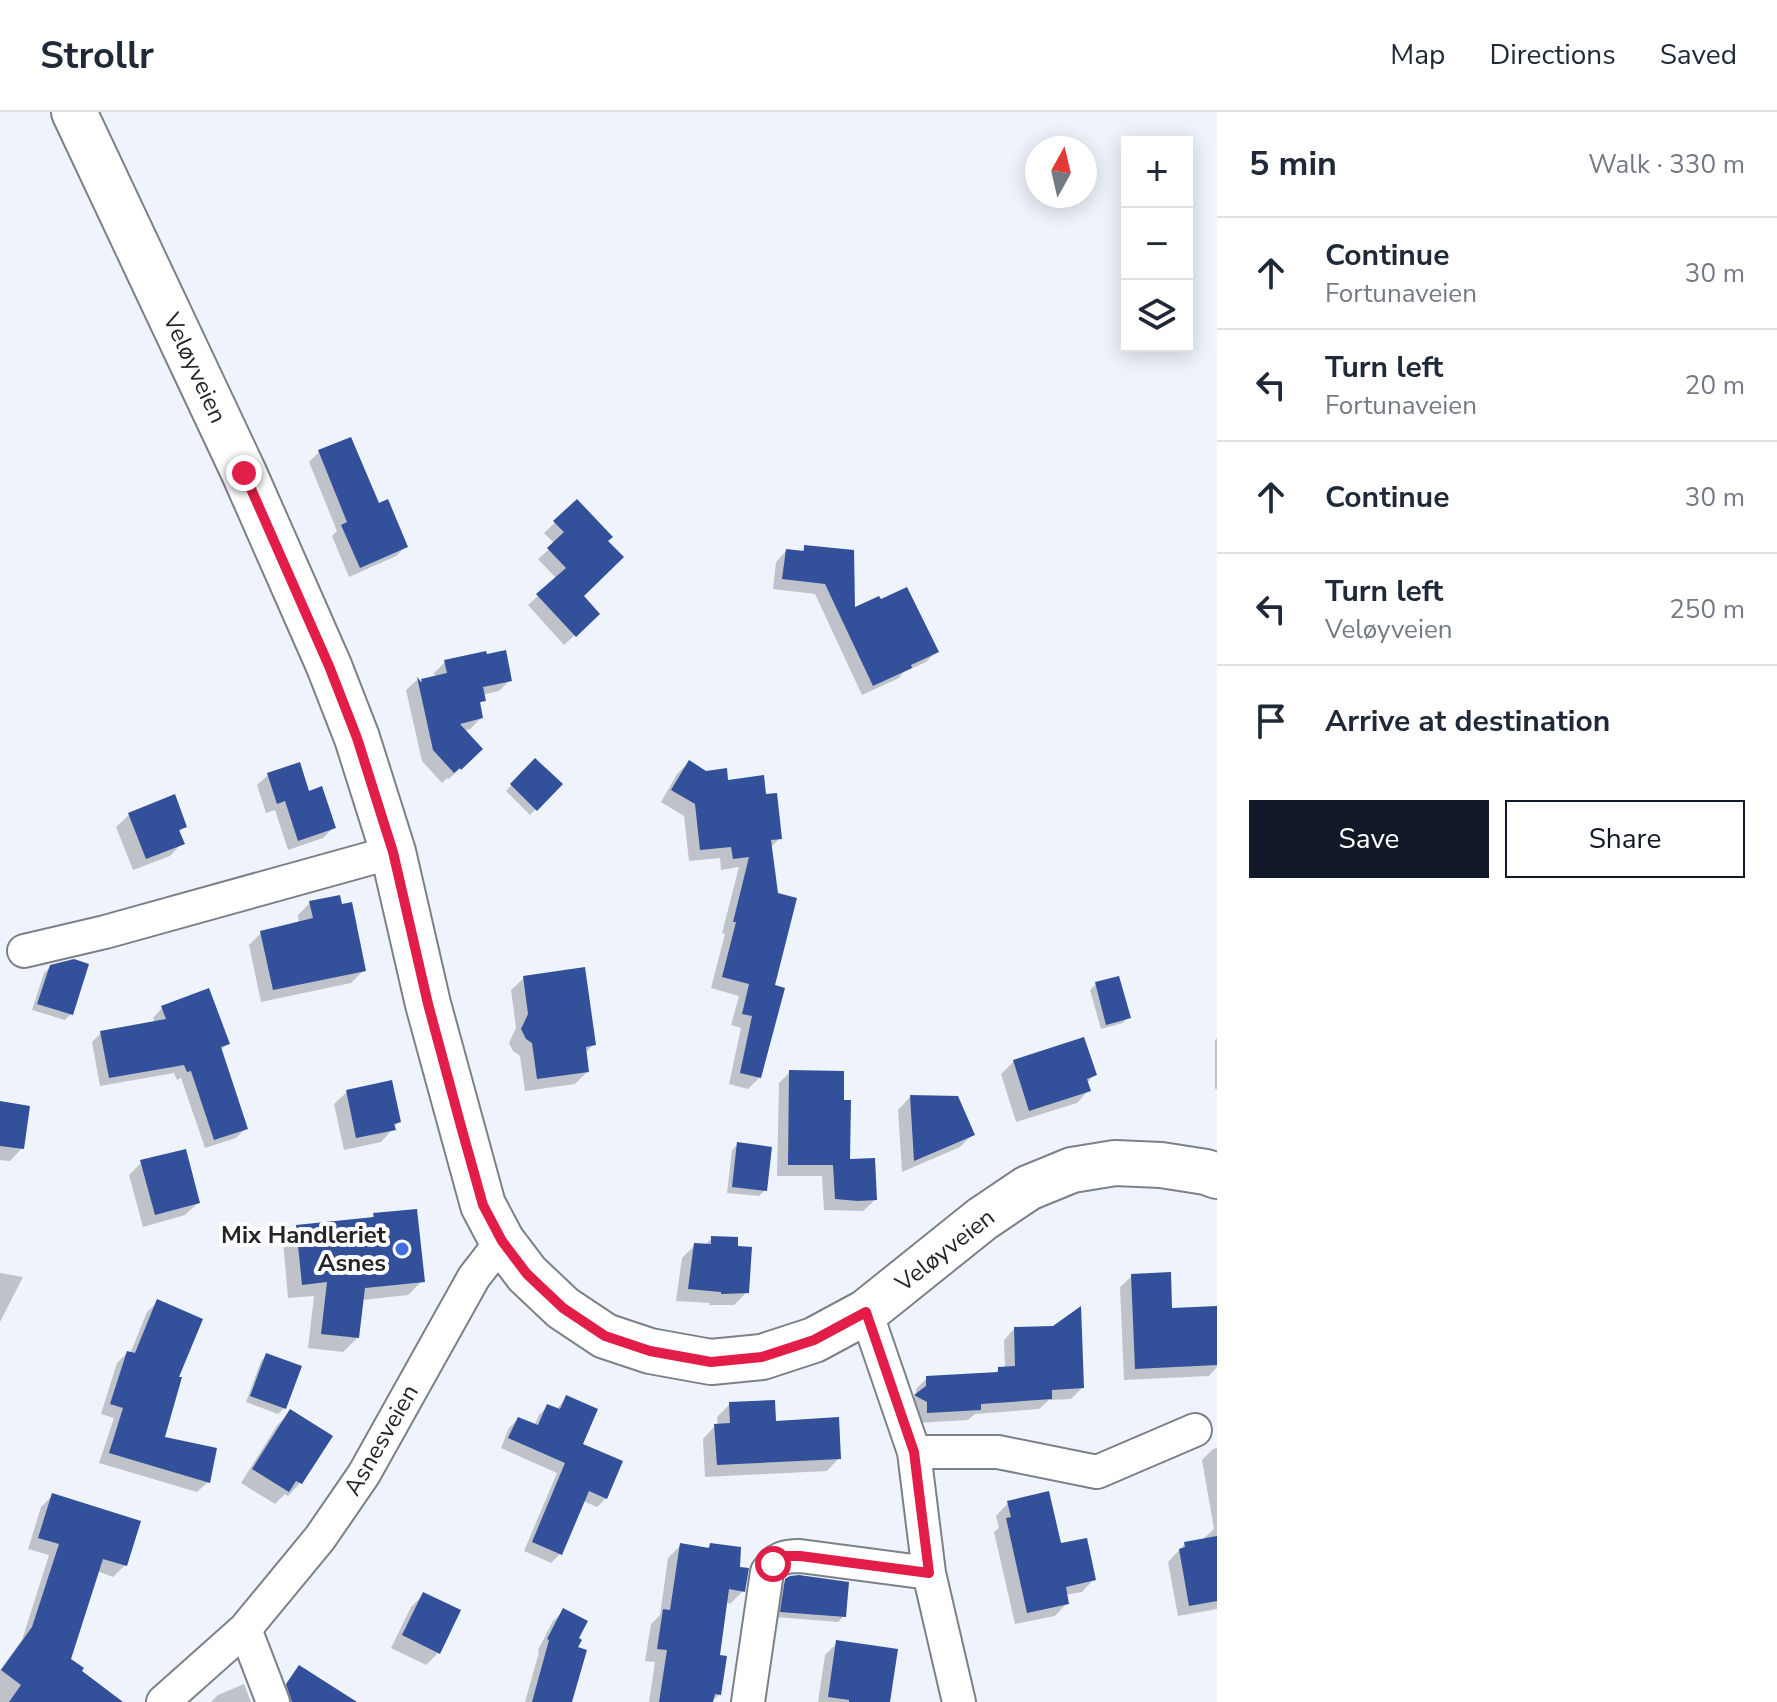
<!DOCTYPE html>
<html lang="en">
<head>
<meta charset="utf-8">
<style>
	:root { --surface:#fff; --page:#f2f2f3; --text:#1f2937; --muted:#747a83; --line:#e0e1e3; --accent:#111827 }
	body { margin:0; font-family:"Nunito Sans",sans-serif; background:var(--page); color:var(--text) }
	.controls { position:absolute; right:24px; top:24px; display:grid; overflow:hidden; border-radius:0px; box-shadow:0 4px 20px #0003 }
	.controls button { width:72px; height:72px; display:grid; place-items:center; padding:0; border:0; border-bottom:2px solid var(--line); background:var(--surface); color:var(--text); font:40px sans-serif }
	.compass { position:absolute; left:1025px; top:24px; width:72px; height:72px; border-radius:50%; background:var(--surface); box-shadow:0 4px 20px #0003; rotate:8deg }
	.stop { position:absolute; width:24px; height:24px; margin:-18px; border:6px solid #e11d48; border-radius:50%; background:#fff }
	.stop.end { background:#e11d48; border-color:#fff; box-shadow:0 2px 8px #0008 }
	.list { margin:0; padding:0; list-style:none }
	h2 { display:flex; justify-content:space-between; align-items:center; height:104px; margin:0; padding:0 32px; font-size:34px }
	h2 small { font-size:26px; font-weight:400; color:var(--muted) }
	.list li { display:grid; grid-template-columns:52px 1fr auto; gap:24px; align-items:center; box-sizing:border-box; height:112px; padding:0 32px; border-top:2px solid var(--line) }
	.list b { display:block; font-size:30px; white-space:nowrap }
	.list p { margin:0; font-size:26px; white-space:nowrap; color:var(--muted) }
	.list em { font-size:26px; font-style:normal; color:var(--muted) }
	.actions { display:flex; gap:16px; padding:24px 32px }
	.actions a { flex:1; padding:18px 0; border:2px solid var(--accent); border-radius:0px; text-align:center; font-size:28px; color:var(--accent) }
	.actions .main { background:var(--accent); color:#fff }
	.icon { flex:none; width:44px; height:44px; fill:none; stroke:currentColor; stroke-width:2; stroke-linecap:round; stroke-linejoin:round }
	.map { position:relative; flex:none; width:1217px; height:1590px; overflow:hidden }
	header { display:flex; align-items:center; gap:48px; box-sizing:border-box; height:112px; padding:0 40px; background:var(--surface); border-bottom:2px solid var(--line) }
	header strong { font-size:38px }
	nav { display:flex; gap:44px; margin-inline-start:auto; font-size:28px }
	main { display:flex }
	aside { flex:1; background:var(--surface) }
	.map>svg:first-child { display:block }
	.shadow { fill:#0003 }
	.building { fill:#33519b }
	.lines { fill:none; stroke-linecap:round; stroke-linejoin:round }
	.street-casing { stroke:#7c8087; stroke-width:36 }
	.secondary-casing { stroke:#7c8087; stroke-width:48 }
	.street { stroke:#fff; stroke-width:32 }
	.secondary { stroke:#fff; stroke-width:44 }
	.route { stroke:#e11d48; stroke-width:10 }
	.poi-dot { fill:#416dde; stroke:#fff; stroke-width:3 }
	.labels { text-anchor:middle; stroke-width:8; stroke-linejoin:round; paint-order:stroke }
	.street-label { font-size:24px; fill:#242528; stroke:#fff }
	.poi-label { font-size:24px; font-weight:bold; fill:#242528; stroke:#fff; text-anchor:end }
</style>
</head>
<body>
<header>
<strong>Strollr</strong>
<nav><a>Map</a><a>Directions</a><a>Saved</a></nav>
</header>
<main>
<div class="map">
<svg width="1217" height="1590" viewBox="0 0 1217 1590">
	<rect width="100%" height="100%" fill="#eff3fc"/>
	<path class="shadow" d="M350,327L378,394L406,434L396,444L349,465L332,424L337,419L309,350L319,340Z
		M577,390L581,484L598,502L564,533L528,493L557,467L538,447L555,432L544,421Z
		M805,435L853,498L936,540L926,550L904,560L899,566L862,583L815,482L773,477L776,450L786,439L799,441Z
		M445,550L510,568L499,579L482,583L484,588L478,593L481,606L470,617L463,619L480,637L449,667L447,666L442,671L422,649L406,578L417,568L419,571L422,569L435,566L434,561Z
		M535,648L560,672L530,703L506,679Z
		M689,650L727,670L764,684L780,726L770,736L773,875L760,965L748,977L729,972L741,916L731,913L739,884L711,876L725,822L722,821L739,755L721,758L720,746L689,749L684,704L661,690L677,662Z
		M268,663L308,681L333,716L323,726L288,738L275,698L266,701L257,673Z
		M129,703L185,714L178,721L182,731L170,744L133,758L116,715Z
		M310,791L364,858L351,871L261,890L249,833L261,821L299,812L298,803Z
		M51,854L71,902L65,908L32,898L44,861Z
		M524,866L594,932L585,941L587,960L575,972L525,979L520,944L513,939L509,931L516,916L511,878Z
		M1096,872L1128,905L1123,911L1101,917L1090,878Z
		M162,896L228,931L220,939L246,1016L236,1026L205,1036L181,966L177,968L174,961L100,974L92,930L101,921L155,911L153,906Z
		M1217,926V977H1215V928Z
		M1014,949L1094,963L1087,971L1089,978L1077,991L1016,1010L1001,962Z
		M790,960L842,990L848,1049L875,1088L863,1099L824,1098L822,1064H777L779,971Z
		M347,980L399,1010L381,1030L344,1038L334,992Z
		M910,985L973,1022L960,1035L902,1060L898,998Z
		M0,991L22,1036L10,1049L0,1048Z
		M738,1032L765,1078L759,1084L727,1081L732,1038Z
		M142,1050L198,1091L185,1103L143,1115L129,1063Z
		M374,1103L422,1169L408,1183L362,1188L357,1226L343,1240L308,1236L314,1184L288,1186L283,1129L297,1114L369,1108Z
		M712,1126L747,1180L734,1193H709L710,1191L676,1189L682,1146L695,1133L704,1134Z
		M0,1161L23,1165L0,1210Z
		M1132,1164L1170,1198L1217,1196V1255L1209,1264L1124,1268L1120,1175Z
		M157,1190L177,1266L162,1326L208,1370L197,1380L99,1351L114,1306L101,1302L117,1251L127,1241L130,1242L147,1200Z
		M1014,1217L1082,1276L1071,1287L1049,1288L1039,1297L975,1302L968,1308L917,1311L905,1293L916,1283V1277L927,1266L994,1262L999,1257L1005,1256L1004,1228Z
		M267,1243L284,1296L278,1302L246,1290L261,1249Z
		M567,1285L580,1333L606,1386L597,1395L583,1389L560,1442L551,1451L524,1439L557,1361L501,1336L509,1316L518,1307L534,1314L539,1303L548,1294L556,1298Z
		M730,1292L774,1311L839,1346L827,1359L705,1365L703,1327L715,1314H718L717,1305Z
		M291,1300L300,1371L288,1384L285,1382L275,1392L241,1371L278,1312Z
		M1217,1336V1497L1178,1504L1168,1450L1185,1432L1203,1427L1214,1417L1202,1348L1213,1337Z
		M52,1384L125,1453L113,1465L97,1459L69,1548L111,1590H0V1558L22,1528L49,1443L28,1437L41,1395Z
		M1008,1391L1059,1434L1094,1467L1082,1480L1065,1483L1067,1491L1055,1504L1015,1512L994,1420L999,1416L996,1404Z
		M681,1433L706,1437L711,1433L738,1457L743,1479L730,1492L726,1490L718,1545L720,1582L711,1590H649L655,1550L645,1549L651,1512L660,1503L668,1446Z
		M786,1469L844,1504L838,1510L776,1505L780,1475Z
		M424,1482L439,1540L426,1553L391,1536L411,1495Z
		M564,1499L576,1527L570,1590H525L539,1540L538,1538L553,1509Z
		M837,1531L888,1590H818L825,1543Z
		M299,1556L327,1590H284L282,1579Z
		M244,1572L251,1590H211L218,1583Z"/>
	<path class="building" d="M351,325L379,391L388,387L408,435L360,456L341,413L347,410L318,338Z
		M577,387L613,425L608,429L624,445L584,484L600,502L576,525L536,482L566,456L547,436L564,420L553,409Z
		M804,433L854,438L855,495L879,484L881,487L907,475L939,540L911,553L912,556L873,574L825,472L782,467L786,437L804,439Z
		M506,538L512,569L483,575L486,589L480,590L483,606L460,612L483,637L461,658L460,656L454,661L433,638L417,565L422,571L421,567L447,561L444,548L486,539L487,542Z
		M535,646L563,672L537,699L510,672Z
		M689,648L706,659L727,656L728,668L764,663L766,682L777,681L782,727L771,728L778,781L797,786L775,873L785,876L761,966L740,961L752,904L742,902L749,872L722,865L736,810H733L749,745L733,747L731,735L700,738L695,692L671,678Z
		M300,650L309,679L322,674L336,716L298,729L285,689L277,692L267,661Z
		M175,682L187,715L179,718L185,732L146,747L128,701Z
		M340,783L342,792L352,790L366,859L273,878L260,819L313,806L309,789Z
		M74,847L89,852L73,903L37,892L50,853Z
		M585,855L596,933L586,935L589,960L537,967L532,931L526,927L521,917L528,902L523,864Z
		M1119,864L1131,906L1106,913L1095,870Z
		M209,876L230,932L221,935L248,1017L214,1028L191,959L187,960L184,953L109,966L100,919L166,907L161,894Z
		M1084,925L1097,963L1087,967L1091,979L1029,999L1013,948Z
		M789,958L844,959V988H851L850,1047L875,1046L877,1088L858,1089L835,1087L833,1053H788Z
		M392,968L401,1010L394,1012L396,1018L356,1026L346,978Z
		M910,983L958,984L975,1023L914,1049Z
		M0,989L30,994L24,1037L0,1034Z
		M737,1030L772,1035L767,1079L732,1075Z
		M186,1037L200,1091L155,1103L140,1048Z
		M417,1097L425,1170L365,1176L359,1226L321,1222L327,1170L302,1173L296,1113L374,1105L373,1101Z
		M711,1124L738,1125V1134L752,1135L749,1181L721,1182V1180L688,1177L694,1131L711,1132Z
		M1171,1160L1172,1196L1217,1194V1253L1135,1257L1131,1162Z
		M157,1187L203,1207L179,1265H182L165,1325L217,1336L210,1371L109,1341L123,1296L110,1292L127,1239L135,1241Z
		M1081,1194L1084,1276L1052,1278V1287L981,1292V1298L927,1301V1290L914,1283L926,1274V1264L998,1260V1255L1015,1254L1014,1215L1053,1214Z
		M266,1241L302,1254L286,1297L250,1284Z
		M566,1283L598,1297L583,1332L623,1349L607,1387L589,1379L562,1443L532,1430L565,1351L508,1326L518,1305L538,1313L547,1292L560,1297Z
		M775,1288L776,1309L839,1305L841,1347L717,1353L714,1312L730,1311L729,1290Z
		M290,1297L333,1324L302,1372L296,1369L289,1380L252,1357Z
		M1049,1379L1061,1431L1087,1426L1096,1468L1066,1475L1069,1492L1027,1501L1006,1406L1011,1405L1007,1389Z
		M52,1381L141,1409L127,1454L103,1447L71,1547L84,1556L82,1559L123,1590H9L21,1573L1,1558L32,1515L59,1432L38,1426Z
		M1217,1424V1489L1189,1494L1179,1437L1185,1435L1184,1430Z
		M680,1431L709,1436L710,1431L741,1435L740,1455L749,1456L745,1480L729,1477L720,1543L727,1544L721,1583L715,1582L713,1590H659L667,1538L657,1537L663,1497L670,1498Z
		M799,1463L849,1470L846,1505L780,1500L785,1467L790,1464Z
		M423,1480L461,1498L440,1542L402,1523Z
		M563,1496L588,1509L579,1526L582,1528L578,1535L587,1538L572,1590H532L549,1528L547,1527Z
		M836,1528L898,1537L890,1590H849V1588L828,1585Z
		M299,1553L357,1590H292L286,1572Z"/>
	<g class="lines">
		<defs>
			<path id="street" d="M24,839L105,820L393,740
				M866,1200L914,1340L929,1461L959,1590
				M914,1340H998L1097,1360L1195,1318
				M245,1517L273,1590
				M163,1590L245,1517L320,1426L364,1362L474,1165L502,1129
				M748,1590L767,1460C776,1446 785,1444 800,1444L929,1461"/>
			<path id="secondary" d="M74,0L244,361L329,554L357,626L393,740L428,892L483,1093L502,1129L527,1162L563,1196L605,1224L650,1239L711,1250L762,1245L814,1228L866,1200L982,1107L1028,1076L1072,1058L1115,1051L1161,1053L1206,1060L1217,1064"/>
		</defs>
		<use href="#street" class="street-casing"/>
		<use href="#secondary" class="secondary-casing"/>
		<use href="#street" class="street"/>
		<use href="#secondary" class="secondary"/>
	</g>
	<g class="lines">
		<path class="route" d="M244,361L329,554L357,626L393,740L428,892L462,1018L483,1093L502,1129L527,1162L563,1196L605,1224L650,1239L711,1250L762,1245L814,1228L866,1200L914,1340L929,1461L800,1444H785L773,1452"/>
	</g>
	<circle class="poi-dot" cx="402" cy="1137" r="8"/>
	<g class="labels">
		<g class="street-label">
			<text transform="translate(195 256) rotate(65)" y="8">Veløyveien</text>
			<text transform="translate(945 1138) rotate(-38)" y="8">Veløyveien</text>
			<text transform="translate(381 1328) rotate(-60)" y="8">Asnesveien</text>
		</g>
		<g class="poi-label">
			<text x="386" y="1131">Mix Handleriet<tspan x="386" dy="28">Asnes</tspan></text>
		</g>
	</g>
</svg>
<div class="controls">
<button>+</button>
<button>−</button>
<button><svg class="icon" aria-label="layers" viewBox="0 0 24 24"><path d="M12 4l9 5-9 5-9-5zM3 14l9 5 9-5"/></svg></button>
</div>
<svg class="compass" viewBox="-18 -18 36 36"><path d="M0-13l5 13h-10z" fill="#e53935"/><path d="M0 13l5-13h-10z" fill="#747a83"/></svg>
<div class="stop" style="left:773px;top:1452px"></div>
<div class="stop end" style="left:244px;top:361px"></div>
</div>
<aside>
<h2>5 min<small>Walk · 330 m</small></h2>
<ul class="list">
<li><svg class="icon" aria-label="ahead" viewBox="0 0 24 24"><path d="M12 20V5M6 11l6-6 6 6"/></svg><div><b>Continue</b><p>Fortunaveien</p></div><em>30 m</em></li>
<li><svg class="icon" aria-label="left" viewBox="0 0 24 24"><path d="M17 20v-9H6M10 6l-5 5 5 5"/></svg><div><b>Turn left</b><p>Fortunaveien</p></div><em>20 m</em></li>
<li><svg class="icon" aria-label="ahead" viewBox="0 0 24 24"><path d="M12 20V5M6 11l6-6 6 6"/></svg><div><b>Continue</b></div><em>30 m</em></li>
<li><svg class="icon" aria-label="left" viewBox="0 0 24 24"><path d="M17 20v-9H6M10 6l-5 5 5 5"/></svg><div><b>Turn left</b><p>Veløyveien</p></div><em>250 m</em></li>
<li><svg class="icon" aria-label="arrive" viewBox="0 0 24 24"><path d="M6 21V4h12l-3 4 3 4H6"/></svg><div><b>Arrive at destination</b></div></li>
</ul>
<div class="actions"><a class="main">Save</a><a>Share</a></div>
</aside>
</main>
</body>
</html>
